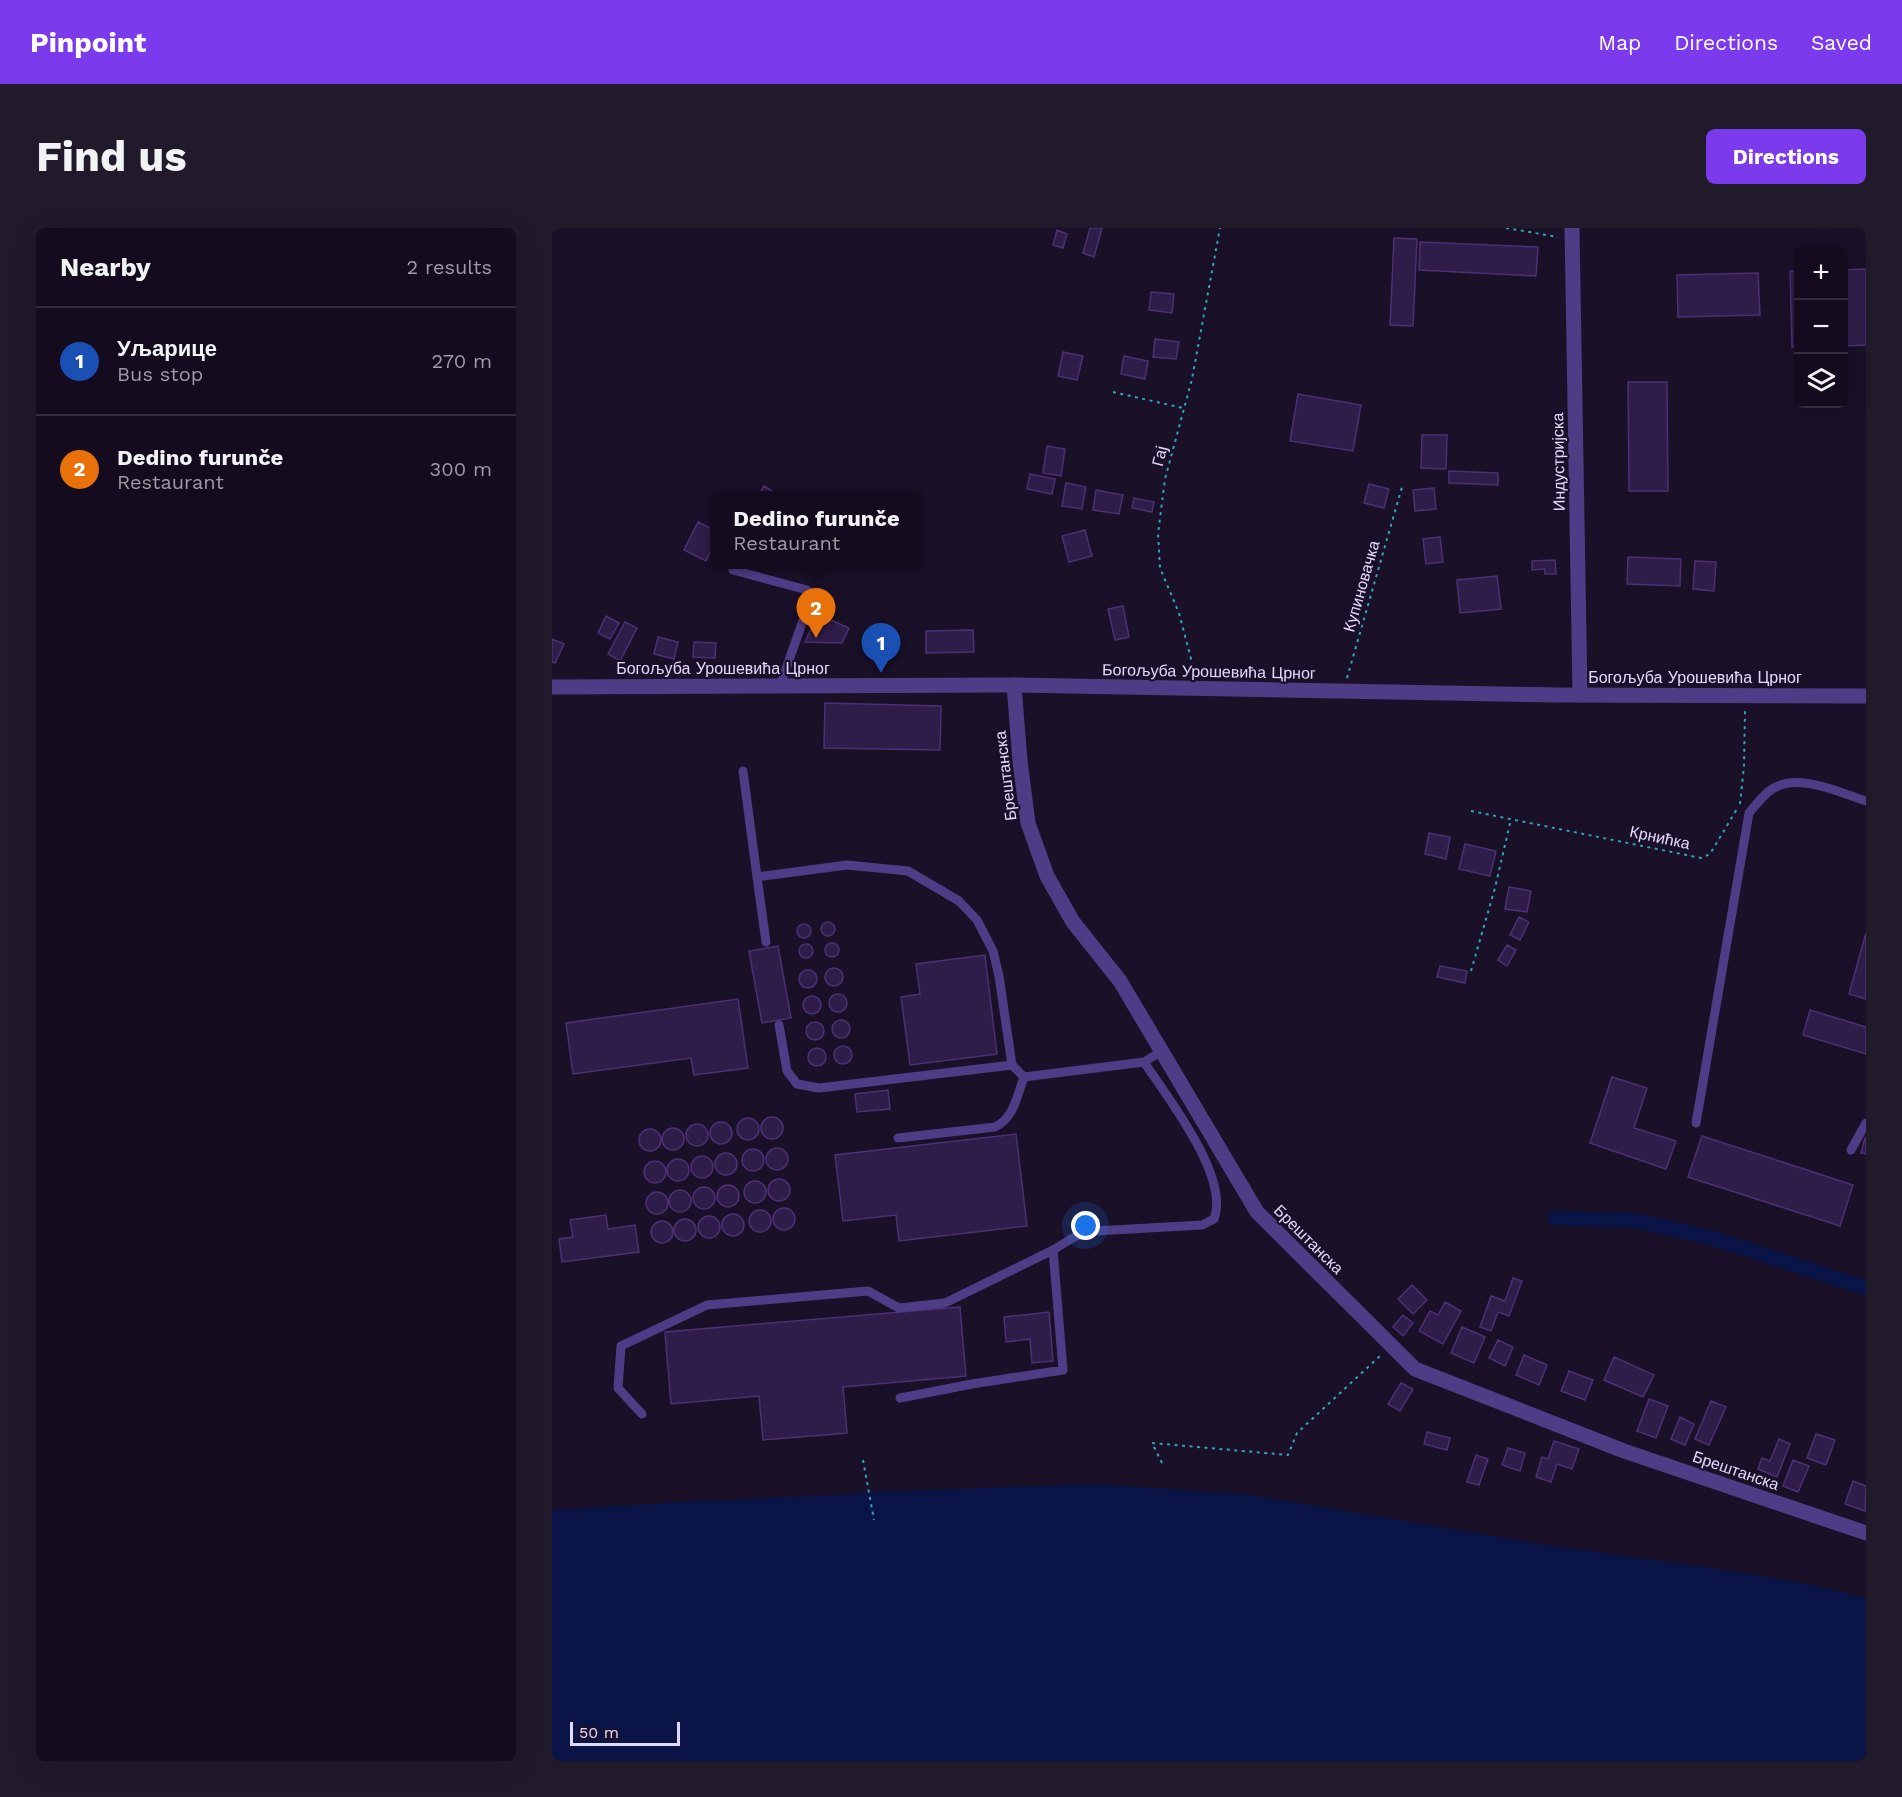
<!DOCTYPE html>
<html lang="en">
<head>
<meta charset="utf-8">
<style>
	:root { --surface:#140c1e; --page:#211a2b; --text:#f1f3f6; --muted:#9d9ba4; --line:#332c3c; --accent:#7c3aed }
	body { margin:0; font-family:"Work Sans",sans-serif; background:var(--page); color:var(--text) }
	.controls { position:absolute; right:18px; top:18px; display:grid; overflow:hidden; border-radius:9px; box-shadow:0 6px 24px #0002 }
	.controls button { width:54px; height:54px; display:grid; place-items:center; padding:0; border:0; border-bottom:2px solid var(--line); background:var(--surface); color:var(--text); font:30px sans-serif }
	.scale { position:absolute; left:18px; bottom:15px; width:110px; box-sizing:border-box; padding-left:6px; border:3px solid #e5d8fe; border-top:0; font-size:16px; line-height:21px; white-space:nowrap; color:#e5d8fe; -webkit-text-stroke:4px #1a1028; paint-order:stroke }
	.you { position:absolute; left:534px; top:998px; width:21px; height:21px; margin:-15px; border:4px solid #fff; border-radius:50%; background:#1a73e8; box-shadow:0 0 0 9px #1a73e833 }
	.badge { display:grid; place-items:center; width:39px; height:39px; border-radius:50%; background:var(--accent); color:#fff; font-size:20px; font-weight:700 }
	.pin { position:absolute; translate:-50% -50px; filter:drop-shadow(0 2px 3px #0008) }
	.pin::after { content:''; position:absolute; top:32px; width:21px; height:18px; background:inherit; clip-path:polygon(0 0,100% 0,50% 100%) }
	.popup { position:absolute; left:158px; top:263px; width:213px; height:78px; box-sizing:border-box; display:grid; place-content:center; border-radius:9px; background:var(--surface); filter:drop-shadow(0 2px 4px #0005); font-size:20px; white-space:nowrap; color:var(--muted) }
	.popup b { font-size:22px; color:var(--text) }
	.popup::after { content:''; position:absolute; left:50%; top:100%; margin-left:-12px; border:12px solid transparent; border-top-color:var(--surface) }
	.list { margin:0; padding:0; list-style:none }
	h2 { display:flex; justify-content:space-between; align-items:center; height:78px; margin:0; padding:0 24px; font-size:26px }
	h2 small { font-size:20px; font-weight:400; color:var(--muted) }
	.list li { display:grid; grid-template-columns:39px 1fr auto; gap:18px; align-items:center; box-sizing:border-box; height:108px; padding:0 24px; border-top:2px solid var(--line) }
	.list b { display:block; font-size:22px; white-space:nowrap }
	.list p { margin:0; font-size:20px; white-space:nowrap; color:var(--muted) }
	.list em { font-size:20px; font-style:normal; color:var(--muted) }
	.icon { flex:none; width:33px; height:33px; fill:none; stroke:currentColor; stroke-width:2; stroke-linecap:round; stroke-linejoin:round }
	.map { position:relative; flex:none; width:1314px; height:1533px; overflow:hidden; border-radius:9px }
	header { display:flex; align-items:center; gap:36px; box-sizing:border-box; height:84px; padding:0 30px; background:var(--accent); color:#fff }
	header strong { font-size:28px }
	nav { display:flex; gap:33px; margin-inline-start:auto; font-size:21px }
	.intro { display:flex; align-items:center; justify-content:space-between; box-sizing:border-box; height:144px; padding:0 36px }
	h1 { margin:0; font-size:42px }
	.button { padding:15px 27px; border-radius:9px; background:var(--accent); color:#fff; font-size:21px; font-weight:700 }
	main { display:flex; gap:36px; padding:0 36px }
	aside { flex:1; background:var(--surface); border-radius:9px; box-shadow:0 6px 24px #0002 }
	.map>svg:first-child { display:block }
	.water { fill:#0b1446 }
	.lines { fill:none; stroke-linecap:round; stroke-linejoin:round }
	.canal { stroke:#0b1446; stroke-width:15 }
	.building { fill:#2f1d49; stroke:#4c2f75; stroke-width:1.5 }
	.path { stroke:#32a4b9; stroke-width:2; stroke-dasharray:3 4.5; stroke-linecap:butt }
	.service { stroke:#4f3c86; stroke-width:9 }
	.minor { stroke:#4f3c86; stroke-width:15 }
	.tertiary { stroke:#4f3c86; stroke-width:15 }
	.labels { text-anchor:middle; stroke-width:4.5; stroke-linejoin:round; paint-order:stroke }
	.street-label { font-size:16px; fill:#e5d8fe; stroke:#1a1028 }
</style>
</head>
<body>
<header>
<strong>Pinpoint</strong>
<nav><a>Map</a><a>Directions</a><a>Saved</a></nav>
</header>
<div class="intro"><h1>Find us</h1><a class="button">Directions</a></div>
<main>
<aside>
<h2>Nearby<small>2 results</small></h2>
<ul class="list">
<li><span class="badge" style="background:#1a4fb4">1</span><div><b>Уљарице</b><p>Bus stop</p></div><em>270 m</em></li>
<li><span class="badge" style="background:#e8710a">2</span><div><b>Dedino furunče</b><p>Restaurant</p></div><em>300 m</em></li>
</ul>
</aside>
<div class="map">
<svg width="1314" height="1533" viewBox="0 0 1314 1533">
	<rect width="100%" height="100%" fill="#1a1028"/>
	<path class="water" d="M544,1256L693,1266L995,1317L1188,1344L1264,1358L1314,1370V1533H0V1282L145,1273L286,1267L318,1264Z"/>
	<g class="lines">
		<path class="canal" d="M1003,990L1086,993L1160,1010L1314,1060"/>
	</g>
	<path class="building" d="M538,0H550L542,29L531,25Z
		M505,2L515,6L511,20L501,17Z
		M842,10L865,11L861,98L838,97Z
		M868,14L986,19L984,48L867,42Z
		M1314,41V117L1292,118V42Z
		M1238,43H1246V119H1240Z
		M1206,45L1208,87L1126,89L1125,47Z
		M599,64L622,66L620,85L597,82Z
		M603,111L627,114L624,131L601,129Z
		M511,124L531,128L525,152L506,148Z
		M572,128L596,133L593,151L569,146Z
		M1076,154H1115L1116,263H1077Z
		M746,166L809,177L801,223L738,213Z
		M870,207H895L894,241L869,240Z
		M495,218L513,221L509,248L491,245Z
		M897,243L946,245V257L897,255Z
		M478,246L503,251L500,266L475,261Z
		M514,255L534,259L530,281L510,278Z
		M817,256L837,261L832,280L812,275Z
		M212,258L228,268H206Z
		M882,260L884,281L863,283L861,262Z
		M544,262L571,267L567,286L541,282Z
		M582,270L602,274L600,284L580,280Z
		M146,294L162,302V316L154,333L132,322Z
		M533,302L540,328L517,334L510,308Z
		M888,309L891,334L874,336L871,311Z
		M1076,329L1129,331L1128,358L1075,356Z
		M1003,332L1004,346H993V341L980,342V333Z
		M1143,333L1164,334L1162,363L1141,361Z
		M245,336H270L266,346Z
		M945,348L949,381L908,385L905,352Z
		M571,378L577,409L563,412L556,381Z
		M266,386L297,400L290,415L253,414Z
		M54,388L67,395L58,411L46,405Z
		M73,394L85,400L68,433L56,426Z
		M421,402L422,424L374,425V403Z
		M106,409L126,414L122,431L102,426Z
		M0,411L12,416L3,435L0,434Z
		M142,414L164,415L163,430L141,429Z
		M273,475L389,478L388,522L272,520Z
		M877,605L898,609L894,631L873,626Z
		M913,616L944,623L938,648L907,641Z
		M957,659L979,663L975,684L953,681Z
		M967,689L977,694L968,712L958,707Z
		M269 701a7 7 0 1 1 14 0a7 7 0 1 1-14 0Z
		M245 703a7 7 0 1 1 14 0a7 7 0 1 1-14 0Z
		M1314,705V771L1297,766Z
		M273 722a7 7 0 1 1 14 0a7 7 0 1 1-14 0Z
		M247 723a7 7 0 1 1 14 0a7 7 0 1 1-14 0Z
		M955,717L964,722L955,738L946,732Z
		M226,718L239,790L210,795L197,723Z
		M433,727L445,826L358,837L349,769L368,766L364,736Z
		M888,738L915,743L913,755L885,749Z
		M273 749a9 9 0 1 1 18 0a9 9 0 1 1-18 0Z
		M247 751a9 9 0 1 1 18 0a9 9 0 1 1-18 0Z
		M277 775a9 9 0 1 1 18 0a9 9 0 1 1-18 0Z
		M251 777a9 9 0 1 1 18 0a9 9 0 1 1-18 0Z
		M186,771L196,840L142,847L139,830L21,846L14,795Z
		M1258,782L1314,799V826L1251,807Z
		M280 801a9 9 0 1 1 18 0a9 9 0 1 1-18 0Z
		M254 803a9 9 0 1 1 18 0a9 9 0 1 1-18 0Z
		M282 827a9 9 0 1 1 18 0a9 9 0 1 1-18 0Z
		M256 829a9 9 0 1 1 18 0a9 9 0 1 1-18 0Z
		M1060,849L1095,860L1082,900L1124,913L1114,941L1038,915Z
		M336,862L338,881L305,884L303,866Z
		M209 900a11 11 0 1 1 22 0a11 11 0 1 1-22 0Z
		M185 901a11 11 0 1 1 22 0a11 11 0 1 1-22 0Z
		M158 905a11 11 0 1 1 22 0a11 11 0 1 1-22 0Z
		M134 907a11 11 0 1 1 22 0a11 11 0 1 1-22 0Z
		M110 911a11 11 0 1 1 22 0a11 11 0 1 1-22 0Z
		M87 912a11 11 0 1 1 22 0a11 11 0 1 1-22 0Z
		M464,906L475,998L347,1013L344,987L291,993L283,927Z
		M1150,908L1301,957L1288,998L1136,949Z
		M1313,910H1314V926L1309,925Z
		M214 931a11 11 0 1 1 22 0a11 11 0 1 1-22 0Z
		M190 932a11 11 0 1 1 22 0a11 11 0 1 1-22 0Z
		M163 936a11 11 0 1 1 22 0a11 11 0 1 1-22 0Z
		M139 939a11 11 0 1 1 22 0a11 11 0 1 1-22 0Z
		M115 942a11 11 0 1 1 22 0a11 11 0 1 1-22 0Z
		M92 944a11 11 0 1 1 22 0a11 11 0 1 1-22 0Z
		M216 962a11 11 0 1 1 22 0a11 11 0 1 1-22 0Z
		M192 964a11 11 0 1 1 22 0a11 11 0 1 1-22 0Z
		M165 968a11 11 0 1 1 22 0a11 11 0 1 1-22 0Z
		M141 970a11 11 0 1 1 22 0a11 11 0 1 1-22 0Z
		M117 973a11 11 0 1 1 22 0a11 11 0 1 1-22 0Z
		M94 975a11 11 0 1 1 22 0a11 11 0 1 1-22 0Z
		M221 991a11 11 0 1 1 22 0a11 11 0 1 1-22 0Z
		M197 993a11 11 0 1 1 22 0a11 11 0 1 1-22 0Z
		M170 997a11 11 0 1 1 22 0a11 11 0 1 1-22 0Z
		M54,987L56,1001L83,997L87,1024L10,1034L7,1011L21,1009L18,992Z
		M146 999a11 11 0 1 1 22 0a11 11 0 1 1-22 0Z
		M122 1002a11 11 0 1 1 22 0a11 11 0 1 1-22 0Z
		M99 1004a11 11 0 1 1 22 0a11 11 0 1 1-22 0Z
		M961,1050L970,1053L957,1088L946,1084L939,1103L928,1099L939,1068L953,1073Z
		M860,1057L875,1072L861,1086L846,1071Z
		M893,1074L909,1083L891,1116L867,1103L878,1083L886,1087Z
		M408,1079L414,1148L291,1159L295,1205L211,1212L207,1168L119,1176L113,1104Z
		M497,1084L501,1133L480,1135L478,1111L454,1114L452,1089Z
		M851,1087L861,1095L851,1108L841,1099Z
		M910,1099L933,1109L922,1135L899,1125Z
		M946,1112L961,1119L953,1138L937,1130Z
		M972,1127L995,1137L987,1157L964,1147Z
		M1062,1129L1102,1147L1091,1169L1052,1152Z
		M1017,1143L1041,1152L1033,1172L1009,1163Z
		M849,1155L861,1161L848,1183L836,1176Z
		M1097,1171L1116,1178L1104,1210L1085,1203Z
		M1159,1173L1174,1179L1157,1217L1143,1211Z
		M1128,1189L1142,1196L1133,1217L1119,1211Z
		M875,1204L898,1210L895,1222L872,1216Z
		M1264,1206L1283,1212L1274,1237L1255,1230Z
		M1227,1211L1238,1216L1225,1249L1206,1241L1210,1230L1218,1233Z
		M1002,1213L1027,1221L1020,1241L1005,1236L999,1254L984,1249L990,1229L996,1231Z
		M956,1220L973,1225L968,1243L950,1237Z
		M924,1227L936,1231L927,1257L915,1254Z
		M1241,1232L1257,1238L1246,1264L1231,1258Z
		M1301,1253L1314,1258L1313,1283L1293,1276Z"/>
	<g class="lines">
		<path class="path" d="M954,0L1006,9
			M561,164L631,180
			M643,446L627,385L608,340L606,306L613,251L640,151L668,0
			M795,450L850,259
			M1188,576L1192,538L1193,483
			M919,583L1149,630L1158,626L1185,581
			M919,743L943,660L959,591
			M311,1232L322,1292
			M610,1235L600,1215L736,1227L745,1205L828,1128"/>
		<path class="service" d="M181,342L255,362L256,378L228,458
			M191,543L205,649L295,637L356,643L407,673L425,692L441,723L447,748L460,837
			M205,649L214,714
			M227,797L235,843L245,856L267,860L460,837L472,849L592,834L610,823
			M1144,895L1197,585C1203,578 1209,570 1216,564C1242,542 1286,564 1314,573
			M346,910L443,899C462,890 465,868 472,849
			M1299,922L1314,895
			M348,1170L420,1156L511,1142L501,1022
			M90,1186L66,1160L69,1118L155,1077L316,1063L347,1080L393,1075L501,1022L524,1008L543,1003L650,997L662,991C678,949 616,870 592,834"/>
		<path class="minor" d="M1020,0L1028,467
			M462,457L468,533L476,595L495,648L521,694L568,753L705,984L863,1141L1072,1223L1314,1305"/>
		<path class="tertiary" d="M0,459L462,457L1006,467L1314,468"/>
	</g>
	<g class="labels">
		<g class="street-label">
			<text transform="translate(607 228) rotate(-76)" y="6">Гај</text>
			<text transform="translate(1006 234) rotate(-91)" y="6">Индустријска</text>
			<text transform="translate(809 358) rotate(-74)" y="6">Купиновачка</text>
			<text x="171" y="446">Богољуба Урошевића Црног</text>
			<text transform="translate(657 443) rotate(1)" y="6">Богољуба Урошевића Црног</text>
			<text x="1143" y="455">Богољуба Урошевића Црног</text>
			<text transform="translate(453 548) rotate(-97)" y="6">Брештанска</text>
			<text transform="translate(1108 609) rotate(12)" y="6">Крнићка</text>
			<text transform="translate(757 1011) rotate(45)" y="6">Брештанска</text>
			<text transform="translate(1184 1242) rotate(19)" y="6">Брештанска</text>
		</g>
	</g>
</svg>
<div class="controls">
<button>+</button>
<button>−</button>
<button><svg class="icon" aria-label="layers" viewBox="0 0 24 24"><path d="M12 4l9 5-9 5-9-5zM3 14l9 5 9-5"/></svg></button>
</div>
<div class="scale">50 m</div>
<div class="you"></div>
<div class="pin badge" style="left:329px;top:445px;background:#1a4fb4">1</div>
<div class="pin badge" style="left:264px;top:410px;background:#e8710a">2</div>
<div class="popup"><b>Dedino furunče</b>Restaurant</div>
</div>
</main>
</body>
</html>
